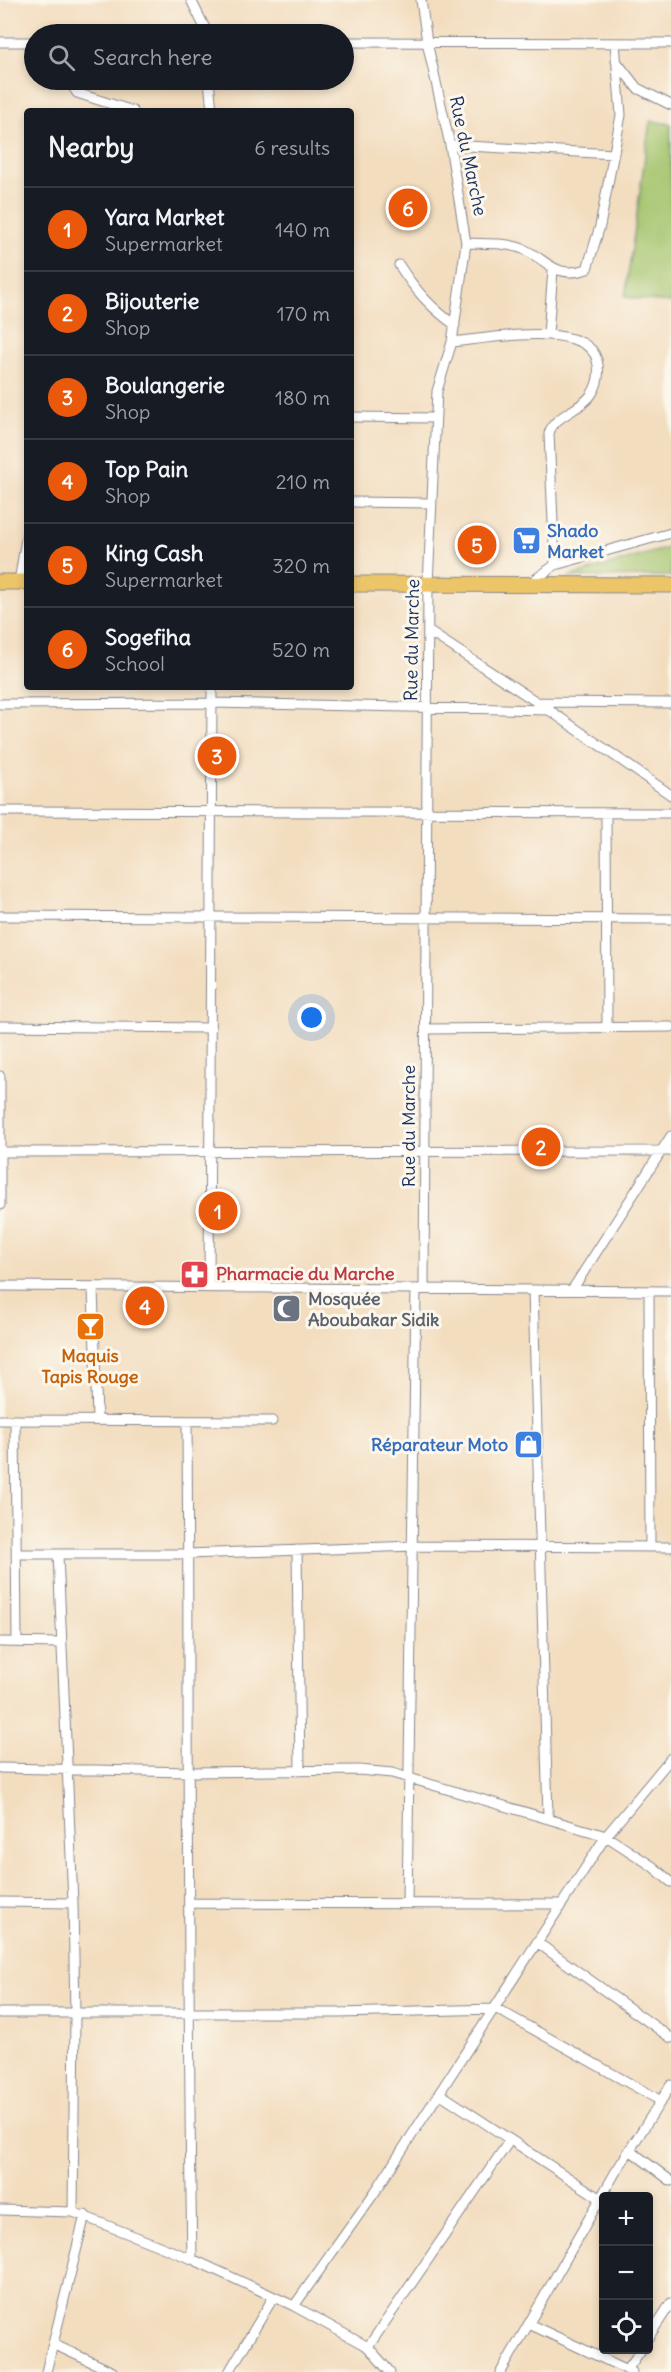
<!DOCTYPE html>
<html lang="en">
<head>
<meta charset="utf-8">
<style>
	:root { --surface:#171b24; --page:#242831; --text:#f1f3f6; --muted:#9ea1a6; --line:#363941; --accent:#ea580c }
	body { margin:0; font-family:Delius,sans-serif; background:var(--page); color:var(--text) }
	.controls { position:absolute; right:18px; bottom:18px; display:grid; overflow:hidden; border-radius:6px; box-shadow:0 3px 9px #0003 }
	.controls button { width:54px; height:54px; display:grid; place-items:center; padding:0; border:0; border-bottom:2px solid var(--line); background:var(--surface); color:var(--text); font:30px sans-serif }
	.you { position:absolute; left:312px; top:1018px; width:21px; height:21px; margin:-15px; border:4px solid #fff; border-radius:50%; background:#1a73e8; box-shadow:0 0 0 9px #1a73e833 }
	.badge { display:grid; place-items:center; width:39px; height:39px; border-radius:50%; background:var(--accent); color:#fff; font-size:20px; font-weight:700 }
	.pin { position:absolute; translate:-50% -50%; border:3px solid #fff; box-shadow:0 2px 6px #0006 }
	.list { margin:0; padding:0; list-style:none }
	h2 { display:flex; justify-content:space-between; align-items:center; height:78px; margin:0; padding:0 24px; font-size:26px }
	h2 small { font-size:20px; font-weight:400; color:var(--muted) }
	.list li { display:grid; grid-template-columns:39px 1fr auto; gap:18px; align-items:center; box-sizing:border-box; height:84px; padding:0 24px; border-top:2px solid var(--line) }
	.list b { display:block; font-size:22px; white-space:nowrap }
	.list p { margin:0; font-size:20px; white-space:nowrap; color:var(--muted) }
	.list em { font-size:20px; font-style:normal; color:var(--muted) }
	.icon { flex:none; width:33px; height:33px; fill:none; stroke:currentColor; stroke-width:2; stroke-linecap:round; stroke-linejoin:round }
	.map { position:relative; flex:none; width:671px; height:2372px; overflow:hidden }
	.search { position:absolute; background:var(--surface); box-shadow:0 3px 9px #0003; left:24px; top:24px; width:330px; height:66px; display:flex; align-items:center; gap:15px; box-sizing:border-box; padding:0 21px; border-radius:33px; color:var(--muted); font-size:22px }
	.panel { position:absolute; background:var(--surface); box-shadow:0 3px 9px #0003; left:24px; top:108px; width:330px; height:582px; border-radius:6px }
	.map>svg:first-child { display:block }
	.green { fill:#a3c36b; stroke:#5f7964; stroke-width:1.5 }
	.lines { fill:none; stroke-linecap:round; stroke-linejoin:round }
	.minor-casing { stroke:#87868e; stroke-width:11 }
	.primary-casing { stroke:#87868e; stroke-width:17 }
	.minor { stroke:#fff; stroke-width:9 }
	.primary { stroke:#edc569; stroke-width:15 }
	.labels { text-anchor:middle; stroke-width:6; stroke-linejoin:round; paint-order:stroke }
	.street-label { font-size:18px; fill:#1b2f5e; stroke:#fbf7ec }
	.shop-label { font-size:18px; font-weight:bold; fill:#366cbe; stroke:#fbf7ec; text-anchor:start }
	.health-label { font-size:18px; font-weight:bold; fill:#be3a42; stroke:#fbf7ec; text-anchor:start }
	.worship-label { font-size:18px; font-weight:bold; fill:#5b616d; stroke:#fbf7ec; text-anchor:start }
	.food-label { font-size:18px; font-weight:bold; fill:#c56008; stroke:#fbf7ec }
</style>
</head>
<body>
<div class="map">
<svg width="671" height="2372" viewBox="0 0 671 2372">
	<rect width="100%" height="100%" fill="#fbf7ec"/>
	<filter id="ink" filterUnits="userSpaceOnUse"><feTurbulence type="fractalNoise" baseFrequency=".0167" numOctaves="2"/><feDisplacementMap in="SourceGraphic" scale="12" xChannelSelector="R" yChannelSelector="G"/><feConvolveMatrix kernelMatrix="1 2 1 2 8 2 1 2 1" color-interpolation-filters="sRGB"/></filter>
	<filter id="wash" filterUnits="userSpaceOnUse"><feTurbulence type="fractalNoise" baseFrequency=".008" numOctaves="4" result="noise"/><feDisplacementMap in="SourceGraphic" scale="24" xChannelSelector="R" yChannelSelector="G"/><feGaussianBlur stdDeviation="1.35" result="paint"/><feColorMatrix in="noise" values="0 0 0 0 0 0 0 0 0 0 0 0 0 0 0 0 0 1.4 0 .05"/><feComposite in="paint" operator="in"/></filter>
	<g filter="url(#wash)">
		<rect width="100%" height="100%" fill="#f3ddbf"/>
		<path class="green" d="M650,121L671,124V303L625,297Z
			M671,547V576L568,577Z"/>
	</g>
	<g filter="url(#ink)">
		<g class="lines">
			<defs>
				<path id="minor" d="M191,0L208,34
					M421,0L427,42L450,145L466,243L452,342L437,391L428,585L424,1289
					M0,42H34
					M344,42L671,43
					M616,61L637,88L671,105
					M73,80V87L77,93L133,111
					M209,80L212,111
					M450,145L614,154
					M466,243C485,244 505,242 523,249C547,259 555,280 587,269L600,226L621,115L615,43
					M399,265C415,290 431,308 455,325
					M548,334L553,270
					M452,342C484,339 586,319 597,360C600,372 598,385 591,395C580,411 553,415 549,434L555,565
					M351,417L435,418
					M351,502L432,503
					M19,582L27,533
					M529,584L555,565L671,533
					M428,631L549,710L671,795
					M538,702L671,703
					M0,704L212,703L549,710
					M0,811L671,813
					M606,813L607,1027
					M0,916L671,919
					M0,1026L211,1028
					M426,1029L671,1027
					M0,1076V1205
					M0,1152L671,1151
					M0,1286L671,1291
					M93,1287L97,1419
					M209,1288L212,687
					M533,1290L548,1817
					M572,1290L671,1136
					M649,1291L650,1545
					M0,1420L272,1421
					M15,1420L17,1642
					M187,1422C189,1701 187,1980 192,2259
					M297,1550L300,1771
					M17,1554H188L414,1546L671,1547
					M58,1554L73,1903L75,2014L73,2212
					M0,1642L60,1643
					M0,1768L190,1772L359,1770L392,1773L606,1836L652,1866L671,1882
					M0,1902L73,1903
					M189,1903L560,1904
					M407,1903L416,1289
					M538,1943L671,2038
					M0,2013H338L497,2009L661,2101
					M439,2093L601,2199
					M631,2151L671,2181
					M0,2210L73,2212L192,2259L294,2306L368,2347L390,2372
					M294,2306L375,2192L606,1836L671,1758
					M529,2324L632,2372
					M648,2338L671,2303
					M53,2344L113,2372
					M368,2347L510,2140
					M627,2370L641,2350
					M46,2372L85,2215
					M229,2372L273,2298
					M501,2372L615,2173L671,2085"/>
				<path id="primary" d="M0,582H27
					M351,584L671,585"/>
			</defs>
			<use href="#minor" class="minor-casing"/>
			<use href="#primary" class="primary-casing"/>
			<use href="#minor" class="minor"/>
			<use href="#primary" class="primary"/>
		</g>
	</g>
	<defs>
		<symbol id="supermarket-square" viewBox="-11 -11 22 22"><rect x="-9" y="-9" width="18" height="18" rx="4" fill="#3f7fe0" stroke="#fbf7ec"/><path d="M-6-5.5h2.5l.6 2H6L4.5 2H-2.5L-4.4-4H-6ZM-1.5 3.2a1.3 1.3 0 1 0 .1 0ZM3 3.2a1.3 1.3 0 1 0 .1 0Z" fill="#fff"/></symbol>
		<symbol id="pharmacy-square" viewBox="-11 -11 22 22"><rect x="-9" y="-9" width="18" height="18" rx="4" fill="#e0444e" stroke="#fbf7ec"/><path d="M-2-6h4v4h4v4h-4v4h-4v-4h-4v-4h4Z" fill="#fff"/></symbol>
		<symbol id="mosque-square" viewBox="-11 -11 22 22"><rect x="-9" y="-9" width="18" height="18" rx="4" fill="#6b7280" stroke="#fbf7ec"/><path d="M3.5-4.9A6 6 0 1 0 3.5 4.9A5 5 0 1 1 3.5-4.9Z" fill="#fff"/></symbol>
		<symbol id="bar-square" viewBox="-11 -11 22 22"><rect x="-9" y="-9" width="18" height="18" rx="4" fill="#e8710a" stroke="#fbf7ec"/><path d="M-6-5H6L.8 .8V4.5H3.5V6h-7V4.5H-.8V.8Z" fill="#fff"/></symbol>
		<symbol id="shop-square" viewBox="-11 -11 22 22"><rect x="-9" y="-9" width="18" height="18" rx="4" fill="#3f7fe0" stroke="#fbf7ec"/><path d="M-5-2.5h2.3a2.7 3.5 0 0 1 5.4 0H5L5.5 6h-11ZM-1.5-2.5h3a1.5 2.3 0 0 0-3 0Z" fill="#fff"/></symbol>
	</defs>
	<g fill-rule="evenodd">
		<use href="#supermarket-square" x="510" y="524" width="33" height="33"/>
		<use href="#pharmacy-square" x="178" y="1258" width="33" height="33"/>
		<use href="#mosque-square" x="270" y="1292" width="33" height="33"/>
		<use href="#bar-square" x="74" y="1310" width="33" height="33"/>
		<use href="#shop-square" x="512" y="1428" width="33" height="33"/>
	</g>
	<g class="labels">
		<g class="street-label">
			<text transform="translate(468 156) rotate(78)" y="6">Rue du Marche</text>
			<text transform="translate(412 640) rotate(-89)" y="6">Rue du Marche</text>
			<text transform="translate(409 1126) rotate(-90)" y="6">Rue du Marche</text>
		</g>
		<g class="shop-label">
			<text x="547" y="537">Shado<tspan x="547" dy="21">Market</tspan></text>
			<text x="508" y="1451" text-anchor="end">Réparateur Moto</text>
		</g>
		<g class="health-label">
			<text x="216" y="1280">Pharmacie du Marche</text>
		</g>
		<g class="worship-label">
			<text x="308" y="1305">Mosquée<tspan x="308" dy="21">Aboubakar Sidik</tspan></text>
		</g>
		<g class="food-label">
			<text x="90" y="1362">Maquis<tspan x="90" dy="21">Tapis Rouge</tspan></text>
		</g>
	</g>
</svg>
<div class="controls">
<button>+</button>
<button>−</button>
<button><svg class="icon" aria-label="locate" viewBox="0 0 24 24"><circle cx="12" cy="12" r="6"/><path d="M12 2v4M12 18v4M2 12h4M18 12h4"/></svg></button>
</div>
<div class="you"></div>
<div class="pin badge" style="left:218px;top:1211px">1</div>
<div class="pin badge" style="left:541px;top:1147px">2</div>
<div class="pin badge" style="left:217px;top:756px">3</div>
<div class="pin badge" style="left:145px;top:1306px">4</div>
<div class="pin badge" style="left:477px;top:545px">5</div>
<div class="pin badge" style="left:408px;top:208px">6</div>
<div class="search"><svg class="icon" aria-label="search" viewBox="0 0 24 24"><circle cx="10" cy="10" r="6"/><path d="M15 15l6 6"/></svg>Search here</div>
<section class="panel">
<h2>Nearby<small>6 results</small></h2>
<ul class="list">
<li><span class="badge">1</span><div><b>Yara Market</b><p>Supermarket</p></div><em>140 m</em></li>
<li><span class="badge">2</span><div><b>Bijouterie</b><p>Shop</p></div><em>170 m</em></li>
<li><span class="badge">3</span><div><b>Boulangerie</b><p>Shop</p></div><em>180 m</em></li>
<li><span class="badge">4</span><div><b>Top Pain</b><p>Shop</p></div><em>210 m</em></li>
<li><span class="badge">5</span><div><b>King Cash</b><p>Supermarket</p></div><em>320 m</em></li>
<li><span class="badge">6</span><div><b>Sogefiha</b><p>School</p></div><em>520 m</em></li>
</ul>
</section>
</div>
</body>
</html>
